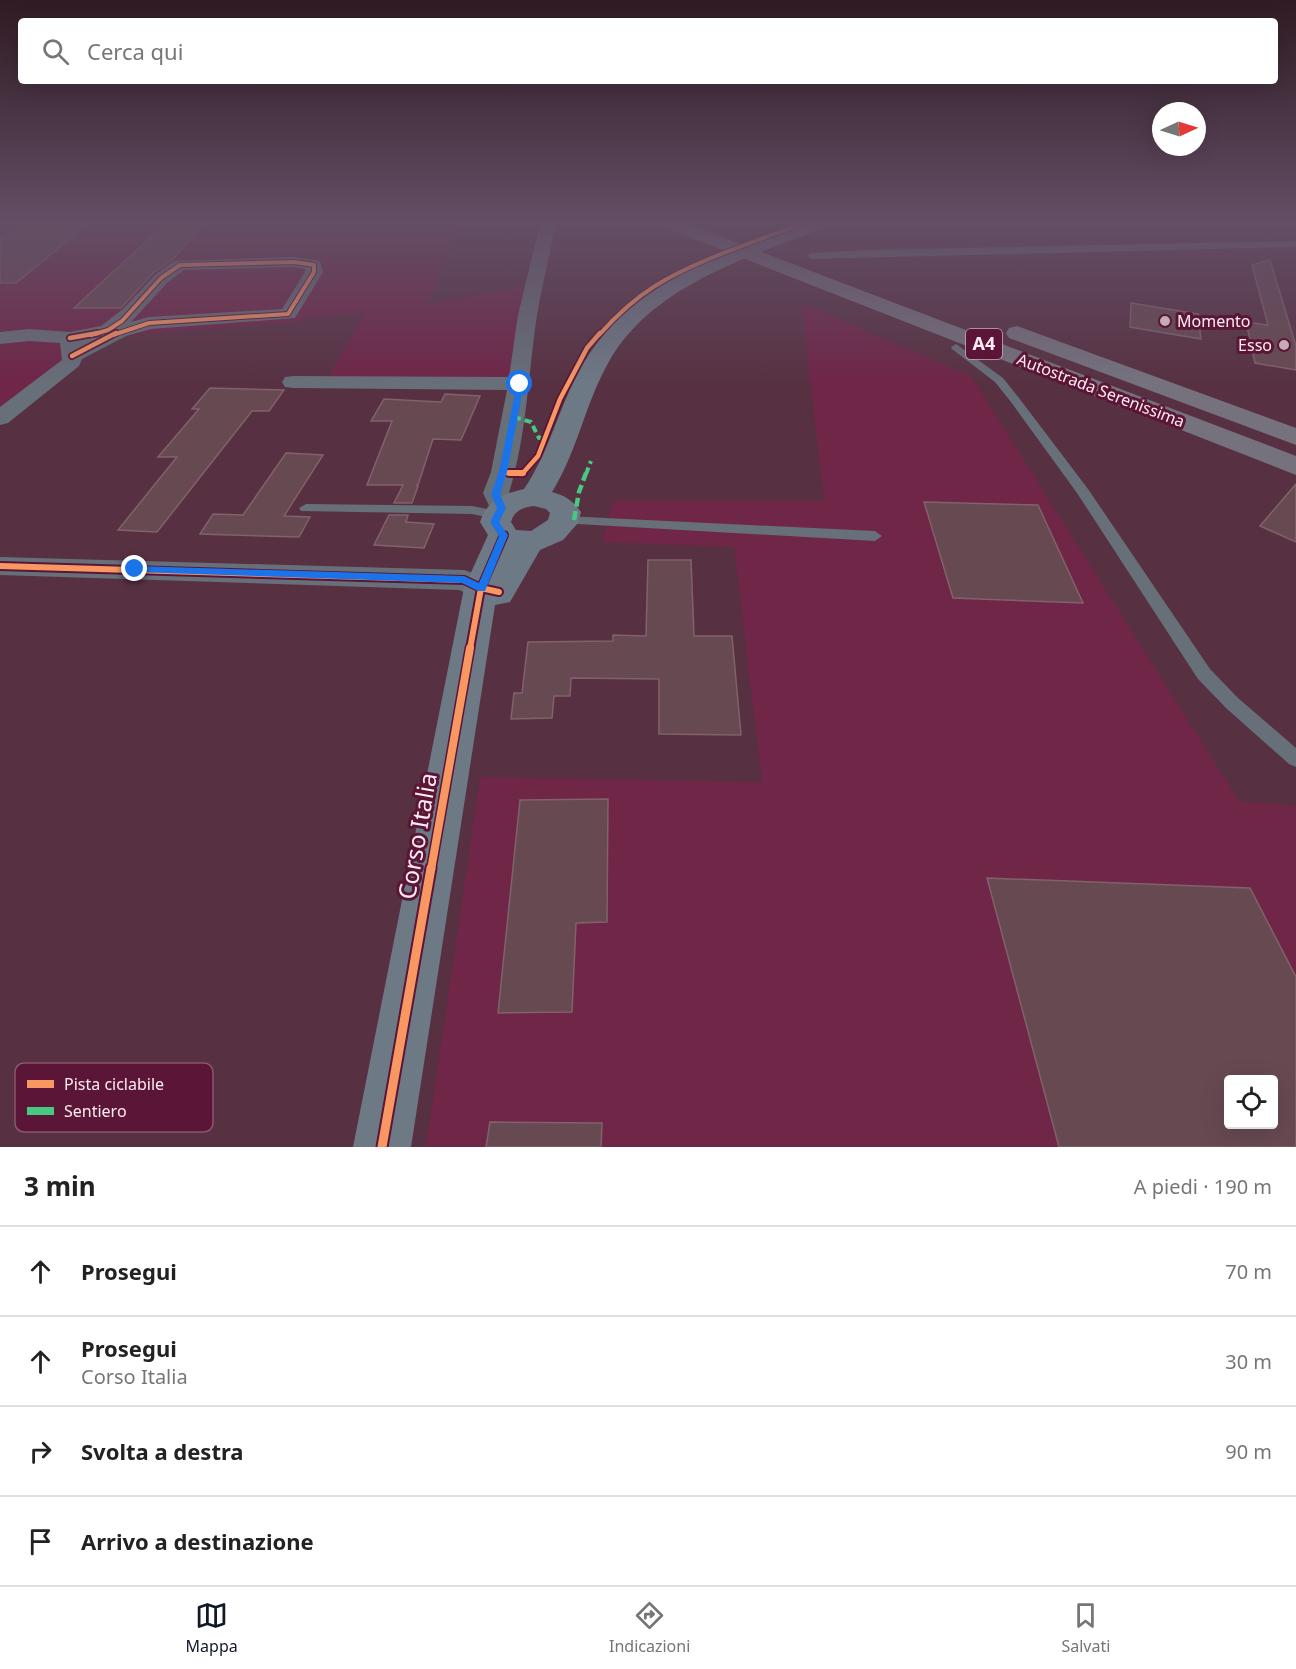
<!DOCTYPE html>
<html lang="it">
<head>
<meta charset="utf-8">
<style>
	:root { --surface:#fff; --page:#f2f2f2; --text:#222; --muted:#767676; --line:#e0e0e0; --accent:#111827 }
	body { margin:0; font-family:"Noto Sans",sans-serif; background:var(--page); color:var(--text) }
	.controls { position:absolute; right:18px; bottom:18px; display:grid; overflow:hidden; border-radius:6px; box-shadow:0 6px 24px #0002 }
	.controls button { width:54px; height:54px; display:grid; place-items:center; padding:0; border:0; border-bottom:2px solid var(--line); background:var(--surface); color:var(--text); font:30px sans-serif }
	.compass { position:absolute; left:1152px; top:102px; width:54px; height:54px; border-radius:50%; background:var(--surface); box-shadow:0 6px 24px #0002; rotate:86deg }
	.stop { position:absolute; width:18px; height:18px; margin:-14px; border:4px solid #1a73e8; border-radius:50%; background:#fff }
	.stop.end { background:#1a73e8; border-color:#fff; box-shadow:0 2px 6px #0008 }
	.list { margin:0; padding:0; list-style:none }
	h2 { display:flex; justify-content:space-between; align-items:center; height:78px; margin:0; padding:0 24px; font-size:26px }
	h2 small { font-size:20px; font-weight:400; color:var(--muted) }
	.list li { display:grid; grid-template-columns:39px 1fr auto; gap:18px; align-items:center; box-sizing:border-box; height:90px; padding:0 24px; border-top:2px solid var(--line) }
	.list b { display:block; font-size:22px; white-space:nowrap }
	.list p { margin:0; font-size:20px; white-space:nowrap; color:var(--muted) }
	.list em { font-size:20px; font-style:normal; color:var(--muted) }
	.icon { flex:none; width:33px; height:33px; fill:none; stroke:currentColor; stroke-width:2; stroke-linecap:round; stroke-linejoin:round }
	.map { position:relative; flex:none; width:1296px; height:1147px; overflow:hidden }
	.search { position:absolute; background:var(--surface); box-shadow:0 6px 24px #0002; left:18px; right:18px; top:18px; height:66px; display:flex; align-items:center; gap:15px; box-sizing:border-box; padding:0 21px; border-radius:6px; color:var(--muted); font-size:22px }
	.sheet { height:438px; background:var(--surface) }
	nav { display:flex; justify-content:space-around; align-items:center; box-sizing:border-box; height:84px; border-top:2px solid var(--line); background:var(--surface); font-size:16px; color:var(--muted) }
	nav a { display:grid; justify-items:center; gap:3px }
	nav .on { color:var(--accent) }
	.map>svg:first-child { display:block }
	.built { fill:#6f2647; fill-rule:evenodd }
	.building { fill:#674951; stroke:#82616a; stroke-width:1.5; fill-rule:evenodd }
	.lines { fill:none; stroke-linecap:round; stroke-linejoin:round }
	.lane { fill:#676f79; fill-rule:evenodd }
	.street { fill:#676f79; fill-rule:evenodd }
	.secondary { fill:#6e7986; fill-rule:evenodd }
	.highway { fill:#75727e; fill-rule:evenodd }
	.quiet-far1 { stroke:#46c982; stroke-width:4; stroke-dasharray:7 4; stroke-linecap:butt }
	.quiet { stroke:#46c982; stroke-width:4.5; stroke-dasharray:9 4.5; stroke-linecap:butt }
	.cycleway-far4-casing { stroke:#5b1536; stroke-width:6 }
	.cycleway-far3-casing { stroke:#5b1536; stroke-width:8 }
	.cycleway-far2-casing { stroke:#5b1536; stroke-width:10 }
	.cycleway-far1-casing { stroke:#5b1536; stroke-width:11 }
	.cycleway-casing { stroke:#5b1536; stroke-width:13 }
	.cycleway-far4 { stroke:#f99763; stroke-width:4 }
	.cycleway-far3 { stroke:#f99763; stroke-width:4.5 }
	.cycleway-far2 { stroke:#f99763; stroke-width:6 }
	.cycleway-far1 { stroke:#f99763; stroke-width:8 }
	.cycleway { stroke:#f99763; stroke-width:9 }
	.route { fill:#1a73e8 }
	.poi-dot { fill:#c4abb4; stroke:#5b1536; stroke-width:2 }
	.labels { text-anchor:middle; stroke-width:6; stroke-linejoin:round; paint-order:stroke }
	.far-poi-label { font-size:16px; fill:#ffecf2; stroke:#5b1536; text-anchor:start }
	.far-street-label { font-size:16px; fill:#ffecf2; stroke:#5b1536 }
	.shield { fill:#5b1536; stroke:#ceacba; stroke-width:1.5 }
	.shield-label { font-size:18px; font-weight:bold; fill:#ffecf2 }
	.near-street-label { font-size:24px; fill:#ffecf2; stroke:#5b1536 }
	.key { fill:#5b1536; stroke:#8c566e; stroke-width:1.5 }
	.key-label { font-size:16px; fill:#ffecf2 }
</style>
</head>
<body>
<div class="map">
<svg width="1296" height="1147" viewBox="0 0 1296 1147">
	<rect width="100%" height="100%" fill="#573142"/>
	<path class="built" d="M0,224H459L428,304L524,286L513,381L328,379L365,312L305,318L301,322L123,336L64,362L0,412Z
		M801,303L971,376L1239,801L1296,806V1147H426L480,777L762,782L734,547L602,542L613,501H824ZM1228,1080H1274V1124H1228Z"/>
	<path class="building" d="M22,224H88L16,283H0V239Z
		M165,224H204L172,260L153,273L121,308H74Z
		M1270,260L1296,346V370L1255,363L1246,322L1268,325L1252,265Z
		M1131,303L1198,314L1201,339L1130,327Z
		M210,388L284,390L269,411H252L157,532L118,530L177,457H158L199,409H192Z
		M445,394L480,396L461,440L433,439L418,485H416L418,486L412,503H394L403,485H367L392,421H371L384,399L441,402Z
		M286,453L323,455L284,516L310,517L299,537L200,534L213,514L243,515Z
		M1296,484V542L1260,526Z
		M924,502L1038,505L1083,603L953,598Z
		M389,515H408L406,522L434,524L424,548L374,545Z
		M648,560H691L694,636H732L741,735L659,734V679L571,678L570,696H554L552,718L511,719L514,693H522L528,642L613,641V635L646,636Z
		M608,799L607,922L576,923L572,1012L498,1013L520,800Z
		M987,878L1250,888L1296,977V1147H1059ZM1228,1080H1274V1125H1228Z
		M490,1122L602,1123L601,1147H486Z"/>
	<g class="lines">
		<path class="lane" d="M1296,241V247L811,259L807,256L811,253L867,250Z
			M956,344L1003,378L1019,398L1088,489L1210,669L1238,698L1296,748V767L1289,764L1226,708L1198,679L1077,493L1011,402L995,382L952,349L951,347Z
			M306,504L472,506L501,512L503,515L496,519L472,514L301,511L299,508Z
			M565,516L875,531L882,536L875,541L560,523L558,520L560,517Z"/>
		<path class="street" d="M540,224H556C550,254 542,285 537,315C528,375 527,434 509,493L515,508L511,514L502,516L493,514L483,493L491,472L507,390L293,388L285,387L282,382L285,377L293,376L509,377L518,315Z
			M294,257L320,261L323,272L295,318L151,329L126,336L82,359L79,366L8,423L0,425V407L62,360L60,343L29,341L0,344V332L29,329L70,332L101,326L123,309L155,275L174,261ZM294,267L305,269V272L282,309L149,317L131,322L168,282L184,270Z
			M0,557L464,570L509,585L514,592L509,599C492,604 475,597 459,590L0,575Z"/>
		<path class="secondary" d="M802,224H827L824,228C746,258 647,287 606,367C584,408 577,452 552,492C566,496 572,500 581,512L578,523L563,540L540,550L510,602L495,605L411,1147H353L464,588L488,535L480,522C487,500 503,494 524,489C548,454 557,414 576,377C620,288 715,256 802,224ZM534,506L546,509L550,513L548,520L531,531L516,530L511,522C514,511 523,507 534,506Z"/>
		<path class="highway" d="M663,224H688L1296,456V475L666,228Z
			M1017,326L1296,428V445L1009,338L1006,333L1009,328Z"/>
		<path class="quiet-far1" d="M514,417L531,422L539,438H545
			M586,474L591,461"/>
		<path class="quiet" d="M574,520L579,492L586,473"/>
		<defs>
			<path id="cycleway-far4" d="M91,335L108,330L122,321L161,278L180,265L294,262L314,265V272L288,314L149,323L113,335
				M599,335C615,317 634,299 655,286C696,260 755,242 801,224"/>
			<path id="cycleway-far3" d="M70,338L98,333
				M72,356L116,333
				M503,472L522,474L538,456L560,399L587,348L600,333"/>
			<path id="cycleway-far2" d="M509,473H523
				M0,566L464,580L481,588L499,592
				M470,649L481,588L504,535"/>
			<path id="cycleway-far1" d="M431,870L470,648"/>
			<path id="cycleway" d="M382,1147L431,868"/>
		</defs>
		<use href="#cycleway-far4" class="cycleway-far4-casing"/>
		<use href="#cycleway-far3" class="cycleway-far3-casing"/>
		<use href="#cycleway-far2" class="cycleway-far2-casing"/>
		<use href="#cycleway-far1" class="cycleway-far1-casing"/>
		<use href="#cycleway" class="cycleway-casing"/>
		<use href="#cycleway-far4" class="cycleway-far4"/>
		<use href="#cycleway-far3" class="cycleway-far3"/>
		<use href="#cycleway-far2" class="cycleway-far2"/>
		<use href="#cycleway-far1" class="cycleway-far1"/>
		<use href="#cycleway" class="cycleway"/>
	</g>
	<linearGradient id="sky" x2="0" y2="1"><stop stop-color="#301b24"/><stop offset="0.58" stop-color="#634e65"/><stop offset="1" stop-color="#634e65" stop-opacity="0"/></linearGradient>
	<rect width="1296" height="384" fill="url(#sky)"/>
	<path class="route" d="M517,383L524,384L507,472L500,494L506,508L499,522L508,535L485,591H478L462,583L135,572L130,569L135,566L464,576L479,583L499,536L490,522L497,508L491,494L499,472Z"/>
	<g class="poi-dot">
		<circle cx="1165" cy="321" r="6"/>
		<circle cx="1284" cy="345" r="6"/>
	</g>
	<g class="labels">
		<g class="far-poi-label">
			<text x="1177" y="327">Momento</text>
			<text x="1272" y="351" text-anchor="end">Esso</text>
		</g>
		<g class="far-street-label">
			<text transform="translate(1101 390) rotate(21)" y="6">Autostrada Serenissima</text>
		</g>
		<rect class="shield" x="966" y="329" width="36" height="30" rx="4.5"/>
		<g class="shield-label">
			<text x="984" y="350">A4</text>
		</g>
		<g class="near-street-label">
			<text transform="translate(418 836) rotate(-80)" y="8">Corso Italia</text>
		</g>
	</g>
	<rect x="15" y="1063" width="198" height="69" rx="9" class="key"/>
	<rect x="27" y="1080" width="27" height="8" fill="#f99763"/>
	<rect x="27" y="1107" width="27" height="8" fill="#46c982"/>
	<g class="key-label">
		<text x="64" y="1090">Pista ciclabile</text>
		<text x="64" y="1117">Sentiero</text>
	</g>
</svg>
<div class="controls">
<button><svg class="icon" aria-label="locate" viewBox="0 0 24 24"><circle cx="12" cy="12" r="6"/><path d="M12 2v4M12 18v4M2 12h4M18 12h4"/></svg></button>
</div>
<svg class="compass" viewBox="-18 -18 36 36"><path d="M0-13l5 13h-10z" fill="#e53935"/><path d="M0 13l5-13h-10z" fill="#767676"/></svg>
<div class="stop" style="left:520px;top:384px"></div>
<div class="stop end" style="left:135px;top:569px"></div>
<div class="search"><svg class="icon" aria-label="search" viewBox="0 0 24 24"><circle cx="10" cy="10" r="6"/><path d="M15 15l6 6"/></svg>Cerca qui</div>
</div>
<section class="sheet">
<h2>3 min<small>A piedi · 190 m</small></h2>
<ul class="list">
<li><svg class="icon" aria-label="ahead" viewBox="0 0 24 24"><path d="M12 20V5M6 11l6-6 6 6"/></svg><div><b>Prosegui</b></div><em>70 m</em></li>
<li><svg class="icon" aria-label="ahead" viewBox="0 0 24 24"><path d="M12 20V5M6 11l6-6 6 6"/></svg><div><b>Prosegui</b><p>Corso Italia</p></div><em>30 m</em></li>
<li><svg class="icon" aria-label="right" viewBox="0 0 24 24"><path d="M7 20v-9h11M14 6l5 5-5 5"/></svg><div><b>Svolta a destra</b></div><em>90 m</em></li>
<li><svg class="icon" aria-label="arrive" viewBox="0 0 24 24"><path d="M6 21V4h12l-3 4 3 4H6"/></svg><div><b>Arrivo a destinazione</b></div></li>
</ul>
</section>
<nav>
<a class="on"><svg class="icon" aria-label="map" viewBox="0 0 24 24"><path d="M3 6l6-2 6 2 6-2v14l-6 2-6-2-6 2zM9 4v14M15 6v14"/></svg>Mappa</a>
<a><svg class="icon" aria-label="directions" viewBox="0 0 24 24"><path d="M12 3l9 9-9 9-9-9zM9 14v-3h6M13 9l2 2-2 2"/></svg>Indicazioni</a>
<a><svg class="icon" aria-label="saved" viewBox="0 0 24 24"><path d="M7 4h10v16l-5-4-5 4z"/></svg>Salvati</a>
</nav>
</body>
</html>
